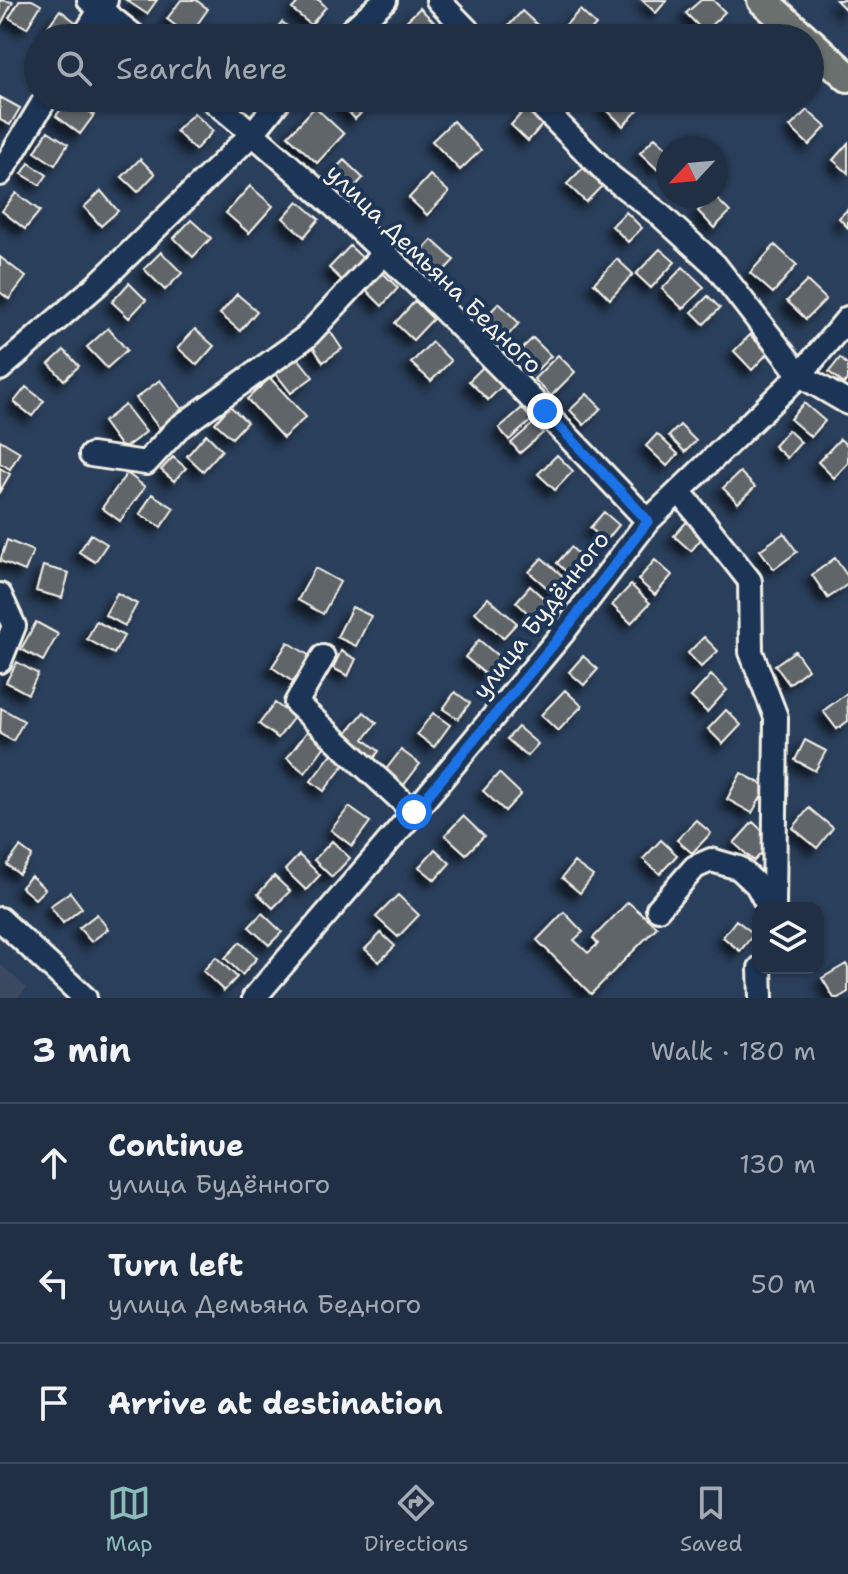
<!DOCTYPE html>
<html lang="en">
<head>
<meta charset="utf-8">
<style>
	:root { --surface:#202f44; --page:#2d3b4f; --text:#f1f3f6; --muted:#a2a9b2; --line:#3d4a5d; --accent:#8bbbb9 }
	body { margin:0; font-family:"Shantell Sans",sans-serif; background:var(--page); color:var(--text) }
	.controls { position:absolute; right:24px; bottom:24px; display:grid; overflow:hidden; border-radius:16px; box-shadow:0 2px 6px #0004 }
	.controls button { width:72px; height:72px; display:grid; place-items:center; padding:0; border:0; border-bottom:2px solid var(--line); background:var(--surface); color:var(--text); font:40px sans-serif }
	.compass { position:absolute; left:656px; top:136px; width:72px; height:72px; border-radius:50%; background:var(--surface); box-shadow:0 2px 6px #0004; rotate:244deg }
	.stop { position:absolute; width:24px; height:24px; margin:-18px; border:6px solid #1a73e8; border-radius:50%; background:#fff }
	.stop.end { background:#1a73e8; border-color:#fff; box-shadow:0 2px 8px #0008 }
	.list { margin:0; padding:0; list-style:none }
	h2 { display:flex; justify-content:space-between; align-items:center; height:104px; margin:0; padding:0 32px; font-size:34px }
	h2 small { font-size:26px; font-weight:400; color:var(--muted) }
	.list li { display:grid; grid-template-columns:52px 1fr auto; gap:24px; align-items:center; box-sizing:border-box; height:120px; padding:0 32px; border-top:2px solid var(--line) }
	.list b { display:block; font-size:30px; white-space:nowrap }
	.list p { margin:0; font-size:26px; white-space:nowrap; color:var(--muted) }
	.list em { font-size:26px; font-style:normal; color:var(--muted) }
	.icon { flex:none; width:44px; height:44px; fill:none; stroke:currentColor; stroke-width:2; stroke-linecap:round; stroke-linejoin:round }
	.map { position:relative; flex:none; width:848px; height:998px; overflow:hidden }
	.search { position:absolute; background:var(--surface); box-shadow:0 2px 6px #0004; left:24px; right:24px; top:24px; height:88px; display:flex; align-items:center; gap:20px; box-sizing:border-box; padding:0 28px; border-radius:44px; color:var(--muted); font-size:30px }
	.sheet { height:464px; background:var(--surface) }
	nav { display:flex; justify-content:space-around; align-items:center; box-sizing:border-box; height:112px; border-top:2px solid var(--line); background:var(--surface); font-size:22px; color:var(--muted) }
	nav a { display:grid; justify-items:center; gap:4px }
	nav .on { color:var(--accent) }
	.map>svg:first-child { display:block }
	.built { fill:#3a4a60 }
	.building { fill:#60656b; stroke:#f4f1e8; stroke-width:2; filter:url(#shadow) }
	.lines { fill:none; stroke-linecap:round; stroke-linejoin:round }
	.minor-casing { stroke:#f4f1e8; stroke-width:28 }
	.major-casing { stroke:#f4f1e8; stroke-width:34 }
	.minor { stroke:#1d3557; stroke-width:22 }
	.major { stroke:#6b706d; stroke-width:28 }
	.route { stroke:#1a73e8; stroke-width:10 }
	.labels { text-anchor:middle; stroke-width:8; stroke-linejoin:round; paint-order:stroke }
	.street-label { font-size:24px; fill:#f4f1e8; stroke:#1d3557 }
</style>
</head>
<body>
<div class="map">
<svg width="848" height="998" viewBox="0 0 848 998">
	<defs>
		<filter id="shadow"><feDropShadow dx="-7" dy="7" stdDeviation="4" flood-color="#0009"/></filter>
	</defs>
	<rect width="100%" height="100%" fill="#2a3f5b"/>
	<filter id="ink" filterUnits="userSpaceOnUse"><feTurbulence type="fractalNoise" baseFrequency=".0125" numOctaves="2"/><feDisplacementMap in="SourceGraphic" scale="16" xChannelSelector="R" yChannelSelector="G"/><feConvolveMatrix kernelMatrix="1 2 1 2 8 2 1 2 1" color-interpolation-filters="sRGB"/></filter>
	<g filter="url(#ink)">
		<path class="built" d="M0,964L27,988L17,998H0Z"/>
		<path class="building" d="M0,0L13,2L1,24L0,23Z
			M20,0H32L41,5L27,28L9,18Z
			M126,0H157L147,14Z
			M181,0H196L208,9L189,36L167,19Z
			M300,0H319L326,7L311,25L292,9Z
			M642,0H667L656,13Z
			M701,0H713L725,12L704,32L686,13Z
			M836,0H848V12Z
			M420,8L436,24L422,38H414L402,25Z
			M60,10L78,24L67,38H60L47,28Z
			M580,10L596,25L584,38H565L559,32Z
			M522,11L544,31L537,38H510L503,32Z
			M282,22L299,37L298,38L269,37Z
			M0,97L20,108L10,125L0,120Z
			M69,98L94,115L80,134L56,116Z
			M338,98H377L355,119L337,99Z
			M610,98H630L640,108L623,126L602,105Z
			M315,107L344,134L317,163L288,136Z
			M526,108L543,124L528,141L511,125Z
			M807,110L826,127L809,145L790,127Z
			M194,113L213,131L195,150L176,131Z
			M453,121L481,150L460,170L432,141Z
			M48,131L68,144L55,165L35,152Z
			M655,137L668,149V160L658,170L640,153Z
			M848,143V173L833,160Z
			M140,159L155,174L138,192L122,177Z
			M344,160L363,178L349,193L329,175Z
			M29,163L47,175L40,185L22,174Z
			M583,168L602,186L586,202L567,184Z
			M430,175L449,192L427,215L409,198Z
			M250,186L273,206L249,233L226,213Z
			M101,191L118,211L101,226L84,207Z
			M16,193L40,211L25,229L2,211Z
			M714,196L730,212L714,228L698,211Z
			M298,201L319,219L304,237L283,218Z
			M848,209V228L839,218Z
			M626,212L642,228L628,242L612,226Z
			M191,220L211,238L193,257L174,238Z
			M432,240L454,260L440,275L419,254Z
			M775,245L797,265L773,293L750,273Z
			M350,246L369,264L348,286L329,268Z
			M660,249L675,262L651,288L636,274Z
			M161,252L182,273L165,290L144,269Z
			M0,257L26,277L9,299L0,292Z
			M617,259L633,274L610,299L594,283Z
			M683,267L704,287L683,309L662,289Z
			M382,272L398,288L382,306L365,289Z
			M807,281L826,299L806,319L787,301Z
			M129,283L146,300L129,318L112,302Z
			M237,294L257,311L240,331L220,314Z
			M708,296L720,308L704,324L692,312Z
			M415,301L433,319L413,340L395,323Z
			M499,303L519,323L503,341L482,321Z
			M108,328L127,350L107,368L87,347Z
			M195,329L214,346L197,365L178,348Z
			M330,331L342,349L323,362L311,344Z
			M750,335L768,353L752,370L734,351Z
			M533,338L551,356L532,375L514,356Z
			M432,342L451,361L431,381L411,363Z
			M64,350L79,366L64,380L49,364Z
			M294,353L313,377L291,393L273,370Z
			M558,355L575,372L551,396L534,379Z
			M840,358L848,365V378L844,384L829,372Z
			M484,366L503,385L488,400L469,381Z
			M270,378L306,417L283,438L247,399Z
			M160,380L183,411L159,428L136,398Z
			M26,387L44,401L32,416L14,402Z
			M587,394L601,408L584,425L570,410Z
			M804,403L825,421L811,437L790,419Z
			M125,405L146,432L123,449L103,422Z
			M230,406L247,422L232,438L215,423Z
			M522,408L532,420L509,440L499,428Z
			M535,422L543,433L520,453L511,443Z
			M680,425L696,441L685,452L669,436Z
			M788,430L801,442L787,458L774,446Z
			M206,434L222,450L203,471L187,456Z
			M657,434L678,454L667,466L646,446Z
			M840,439L848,446V463L834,478L818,462Z
			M0,440L20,452L10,469L0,463Z
			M557,455L573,471L555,490L538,474Z
			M173,457L186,468L174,481L161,470Z
			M0,468L10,474L0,491Z
			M740,472L755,487L738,503L723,488Z
			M127,473L145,487L120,521L102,508Z
			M152,494L174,508L161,527L140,514Z
			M604,512L619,525L606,541L590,528Z
			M690,518L707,532L691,551L674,536Z
			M784,533L797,552L774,569L760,550Z
			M91,534L107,544L95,562L79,552Z
			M7,540L33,551L25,571L0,561Z
			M571,547L588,563L574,579L557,563Z
			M542,558L572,584L559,598L529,572Z
			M835,558L848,577V584L828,598L812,575Z
			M655,560L672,575L655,595L638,580Z
			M43,566L69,573L62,598L36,591Z
			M315,568L340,582L323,614L298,600Z
			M631,585L650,603L631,623L612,605Z
			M530,586L549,603L534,619L516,602Z
			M117,593L137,604L125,626L105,615Z
			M488,598L517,623L503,638L475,612Z
			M352,607L371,616L356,646L337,637Z
			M96,621L124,636L114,654L87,639Z
			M36,622L58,634L43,661L21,649Z
			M704,637L718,651L701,667L688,653Z
			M479,640L504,661L490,678L465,657Z
			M288,642L313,658L296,684L272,667Z
			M341,651L356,659L348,676L333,668Z
			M795,651L808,669L789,684L775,665Z
			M583,656L598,669L584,685L569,672Z
			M17,662L38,674L28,694L6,682Z
			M711,675L727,690L707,712L691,697Z
			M565,690L582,706L558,731L541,715Z
			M455,692L470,703L458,719L443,709Z
			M847,693L848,721L837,729L823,711Z
			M275,703L294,717L278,738L259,724Z
			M1,708L24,721L13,741L0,734Z
			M726,710L741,725L723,744L708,729Z
			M364,712L377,723L364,739L379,751L373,760L344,736Z
			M433,713L450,725L434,747L417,734Z
			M518,727L538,744L527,756L507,739Z
			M309,729L327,743L305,773L287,758Z
			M805,740L826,751L815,771L795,760Z
			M401,750L420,764L403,786L384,772Z
			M334,751L347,761L324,791L311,781Z
			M499,773L521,794L505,811L483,791Z
			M741,773L767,787L752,813L727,799Z
			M349,807L370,822L352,846L331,830Z
			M809,808L833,828L817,848L793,828Z
			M463,816L484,836L466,854L445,835Z
			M696,820L711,833L692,853L677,840Z
			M753,822L773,841L754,861L734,843Z
			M661,840L677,855L660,874L643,859Z
			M332,841L350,858L332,877L314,860Z
			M20,847L32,856L19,874L7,865Z
			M435,849L450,863L435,880L419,867Z
			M299,855L320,875L306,890L285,870Z
			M574,862L593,876L580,893L562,878Z
			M31,876L45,889L35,899L21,887Z
			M274,876L290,891L273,908L258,894Z
			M70,892L82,908L63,923L50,906Z
			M398,895L419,915L398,937L376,917Z
			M628,902L657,927L591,994L537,940L564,912L583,932L574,940L588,953L598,944L593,938Z
			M262,913L282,932L269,945L249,927Z
			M97,914L108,929L91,942L79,928Z
			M736,920L754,934L740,951L723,937Z
			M381,933L395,946L379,962L365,949Z
			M240,942L257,958L242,975L225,958Z
			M216,957L237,977L224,991L203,971Z
			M846,964L848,967V992L838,998H834L822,978Z"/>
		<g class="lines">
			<defs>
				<path id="minor" d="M89,0L137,38
					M438,0L475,38
					M83,38L106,0
					M343,38L385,0
					M210,98C367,227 509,373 648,521
					M533,98L611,177L658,213L715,265L800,375L848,403
					M0,174L46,98
					M0,369L97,285L253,133L281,98
					M91,455L146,463L178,428L306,337L384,253
					M680,492L750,581L751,652L776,717L774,908
					M0,595L14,626L0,661
					M323,657L296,703L414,812
					M658,909L695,867L711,860L739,868L757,885L769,908
					M0,919L85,998
					M760,968L761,998
					M254,998L414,812L562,634L648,521L800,375L848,318"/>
				<path id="major" d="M762,0L805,38
					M810,42L848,77"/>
			</defs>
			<use href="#minor" class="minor-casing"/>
			<use href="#major" class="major-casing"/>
			<use href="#minor" class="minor"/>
			<use href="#major" class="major"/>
		</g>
	</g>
	<g class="lines" filter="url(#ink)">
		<path class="route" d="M414,812L562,634L648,521L545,411"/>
	</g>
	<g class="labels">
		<g class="street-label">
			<text transform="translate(434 269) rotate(44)" y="8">улица Демьяна Бедного</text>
			<text transform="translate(541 615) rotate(-52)" y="8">улица Будённого</text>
		</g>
	</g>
</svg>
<div class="controls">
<button><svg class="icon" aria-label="layers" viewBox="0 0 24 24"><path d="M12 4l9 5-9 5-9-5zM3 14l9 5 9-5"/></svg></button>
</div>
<svg class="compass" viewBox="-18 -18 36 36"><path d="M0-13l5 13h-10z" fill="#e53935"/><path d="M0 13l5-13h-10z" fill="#a2a9b2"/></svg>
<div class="stop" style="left:414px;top:812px"></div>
<div class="stop end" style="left:545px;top:411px"></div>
<div class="search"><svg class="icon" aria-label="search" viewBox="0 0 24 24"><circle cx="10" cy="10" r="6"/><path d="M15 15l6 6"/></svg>Search here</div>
</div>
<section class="sheet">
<h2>3 min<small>Walk · 180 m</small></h2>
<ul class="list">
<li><svg class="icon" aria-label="ahead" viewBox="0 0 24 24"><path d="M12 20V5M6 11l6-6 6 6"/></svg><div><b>Continue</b><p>улица Будённого</p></div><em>130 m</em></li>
<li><svg class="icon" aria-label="left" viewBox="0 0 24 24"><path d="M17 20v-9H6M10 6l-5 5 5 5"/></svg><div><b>Turn left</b><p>улица Демьяна Бедного</p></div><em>50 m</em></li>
<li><svg class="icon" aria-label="arrive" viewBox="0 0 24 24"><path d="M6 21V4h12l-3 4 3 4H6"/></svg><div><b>Arrive at destination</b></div></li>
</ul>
</section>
<nav>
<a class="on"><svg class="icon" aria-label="map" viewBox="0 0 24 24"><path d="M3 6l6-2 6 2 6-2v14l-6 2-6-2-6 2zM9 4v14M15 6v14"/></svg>Map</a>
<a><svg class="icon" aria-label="directions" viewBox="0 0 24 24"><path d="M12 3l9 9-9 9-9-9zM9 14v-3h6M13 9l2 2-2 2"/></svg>Directions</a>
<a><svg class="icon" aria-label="saved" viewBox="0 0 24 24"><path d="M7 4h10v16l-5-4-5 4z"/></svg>Saved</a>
</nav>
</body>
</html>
